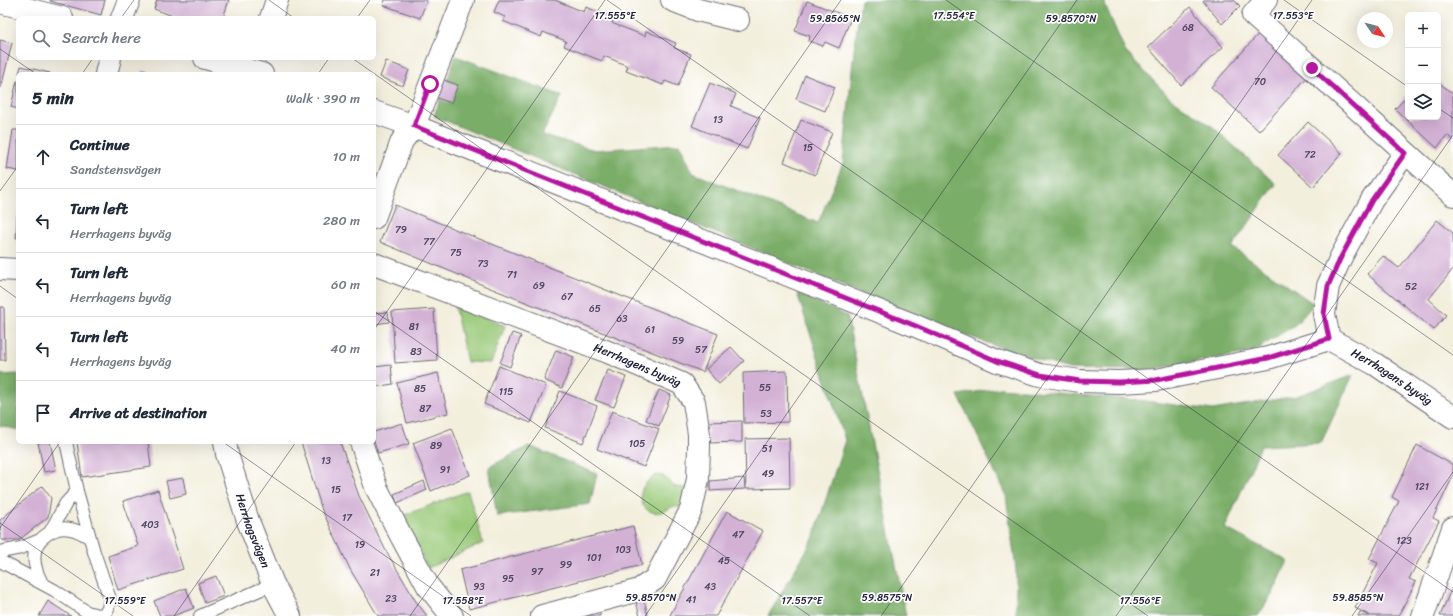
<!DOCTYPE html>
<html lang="en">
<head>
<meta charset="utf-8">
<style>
	:root { --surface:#fff; --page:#f2f2f3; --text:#1f2937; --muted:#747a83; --line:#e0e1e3 }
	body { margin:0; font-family:Sriracha,sans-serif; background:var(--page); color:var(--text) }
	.controls { position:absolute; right:12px; top:12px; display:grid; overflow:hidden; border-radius:6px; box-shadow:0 4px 16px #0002 }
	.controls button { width:36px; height:36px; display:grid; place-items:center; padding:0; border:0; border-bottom:1px solid var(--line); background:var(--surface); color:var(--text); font:20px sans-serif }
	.compass { position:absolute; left:1357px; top:12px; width:36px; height:36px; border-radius:50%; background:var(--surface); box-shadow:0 4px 16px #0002; rotate:125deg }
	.stop { position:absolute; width:12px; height:12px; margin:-9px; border:3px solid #b5179e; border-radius:50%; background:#fff }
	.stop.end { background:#b5179e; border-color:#fff; box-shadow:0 1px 4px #0008 }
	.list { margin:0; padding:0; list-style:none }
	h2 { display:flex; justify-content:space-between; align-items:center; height:52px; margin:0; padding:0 16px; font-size:17px }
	h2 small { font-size:13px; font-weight:400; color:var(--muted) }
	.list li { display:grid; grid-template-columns:26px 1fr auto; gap:12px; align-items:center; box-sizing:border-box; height:64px; padding:0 16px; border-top:1px solid var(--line) }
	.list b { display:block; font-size:15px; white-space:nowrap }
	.list p { margin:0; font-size:13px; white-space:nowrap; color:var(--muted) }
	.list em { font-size:13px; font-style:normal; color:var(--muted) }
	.icon { flex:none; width:22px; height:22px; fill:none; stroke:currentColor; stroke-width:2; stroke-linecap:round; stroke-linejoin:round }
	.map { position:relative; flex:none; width:1453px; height:616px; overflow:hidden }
	.search { position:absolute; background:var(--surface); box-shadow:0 4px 16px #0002; left:16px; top:16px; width:360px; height:44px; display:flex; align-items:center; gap:10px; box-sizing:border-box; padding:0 14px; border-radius:6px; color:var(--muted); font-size:15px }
	.panel { position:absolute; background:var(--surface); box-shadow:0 4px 16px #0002; left:16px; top:72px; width:360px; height:372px; border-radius:6px }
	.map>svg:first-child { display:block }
	.green { fill:#99c978; stroke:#5e765a }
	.forest { fill:#7aad68; stroke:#4e6852 }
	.building { fill:#d3b1d5 }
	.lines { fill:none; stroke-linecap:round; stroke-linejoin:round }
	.lane-casing { stroke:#6b6a74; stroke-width:14 }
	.street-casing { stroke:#6b6a74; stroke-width:24 }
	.lane { stroke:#fff; stroke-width:12 }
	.street { stroke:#fff; stroke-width:22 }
	.route { stroke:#b5179e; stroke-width:5 }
	.ticks { fill:none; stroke:#22223b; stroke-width:1; stroke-opacity:0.45 }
	.labels { text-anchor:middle; stroke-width:3.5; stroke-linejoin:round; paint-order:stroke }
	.number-label { font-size:10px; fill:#4e4662 }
	.street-label { font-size:12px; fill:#22223b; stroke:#fff }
	.ticks-label { font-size:10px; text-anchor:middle; fill:#22223b; stroke:#fff; stroke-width:3.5; stroke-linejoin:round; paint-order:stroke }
</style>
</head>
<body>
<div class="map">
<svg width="1453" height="616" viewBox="0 0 1453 616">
	<rect width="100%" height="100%" fill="#fff"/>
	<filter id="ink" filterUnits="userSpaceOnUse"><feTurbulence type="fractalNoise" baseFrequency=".025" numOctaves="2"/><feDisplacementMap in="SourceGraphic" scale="8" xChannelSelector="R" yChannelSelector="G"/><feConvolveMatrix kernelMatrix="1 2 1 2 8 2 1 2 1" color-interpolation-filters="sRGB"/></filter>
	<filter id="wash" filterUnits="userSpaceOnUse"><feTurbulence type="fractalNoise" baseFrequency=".012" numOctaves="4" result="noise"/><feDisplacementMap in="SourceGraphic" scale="16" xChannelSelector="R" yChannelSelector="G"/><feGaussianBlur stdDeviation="0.9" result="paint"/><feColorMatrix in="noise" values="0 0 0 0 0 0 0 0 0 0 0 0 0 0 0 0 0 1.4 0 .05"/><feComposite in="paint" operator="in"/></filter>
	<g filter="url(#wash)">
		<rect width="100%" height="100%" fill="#f3efdd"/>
		<path class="green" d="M454,304L505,326L491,363L467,362Z
			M657,475L663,476L675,487L687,488L683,508L673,506C644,528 626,489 657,475Z
			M468,491L483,543L428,568L402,516Z"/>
		<path class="forest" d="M861,0H1103L1125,51L1169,97L1213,127L1276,184L1232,247L1314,304L1296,324L1253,352L1147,370L1069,369L1004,349L928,321L434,116L456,56L562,96L542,135L595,150L680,144L693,173L818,223L843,163L854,50Z
			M797,293L847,316L906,616H768L813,539L845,440Z
			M18,374V430L3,426H0V375Z
			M1353,375L1321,443L1261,446L1225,528L1288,561L1273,593L1258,616H1016V569L1006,496L958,395L1000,388L1137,400L1213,410L1297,396Z
			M529,446L597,474L590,504L497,516L489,467Z"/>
		<g id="blocks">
			<path class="building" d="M50,0H105L101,15L50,1Z
				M157,0H229L223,18H178L154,9Z
				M385,0H427L420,18L383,5Z
				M499,0H555L584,12L586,7L614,18L612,23L614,24L645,36L646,31L676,43L674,48L691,54L678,86L665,81L663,85L626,71L628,66L604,56L602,61L564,46L566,41L543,32L541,37L503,21L505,17L494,12Z
				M1204,0H1234L1240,6L1222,24L1203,1Z
				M807,1L851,18L839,48L825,42L823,46L809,41L810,36L795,31Z
				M1190,7L1223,47L1181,85L1148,47Z
				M1261,31L1309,75L1259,131L1211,87Z
				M0,40L12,43L1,88H0Z
				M386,61L409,70L403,86L380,77Z
				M21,66L50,73V74H19Z
				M143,70L155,74H142Z
				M805,75L835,87L825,111L796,99Z
				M444,80L458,85L451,103L437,98Z
				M17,81H18V109L11,107Z
				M1438,82L1453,94V140L1447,135L1437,148L1395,109L1408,95V117H1438Z
				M710,83L736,94L731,106L760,118L747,149L692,126Z
				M801,120L832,132L815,175L784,162Z
				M1308,122L1342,153L1313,187L1278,155Z
				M13,130H18V171L7,169Z
				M395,205L616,294L718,334L703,372L490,288L380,242Z
				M17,216H18V238H16Z
				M1437,220L1453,233V269L1429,299L1446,315L1434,330L1367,274L1383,256L1399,268Z
				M0,307H4L5,360H0Z
				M434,309L437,360L395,363L392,312Z
				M388,312L389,322L374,324V313Z
				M512,333L521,336L510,367L500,363Z
				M731,347L744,361L719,384L706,369Z
				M556,350L574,357L562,388L544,380Z
				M391,365L393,384L374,387V367Z
				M499,366L546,385L531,423L484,404Z
				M608,370L626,377L614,407L595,400Z
				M787,371L788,422L744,423L743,373Z
				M438,373L448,413L407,423L397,383Z
				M659,390L671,395L659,426L646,420Z
				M560,391L597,406L583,443L545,428Z
				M612,411L659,429L644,467L597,449Z
				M742,421V442L708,443L707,422Z
				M402,423L409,444L378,453L374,440V432Z
				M452,428L470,475L431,491L413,443Z
				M789,438L790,488L746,489L745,439Z
				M38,442H50L56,470L44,472Z
				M77,442H148L151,467L82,477Z
				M301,442H340L359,496L385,549L415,600L427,616H378L350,569L322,510Z
				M1417,445L1453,465V476L1433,518L1439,521L1409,579L1416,582L1398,616H1371L1355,608L1378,563L1369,559L1399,501L1392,497Z
				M183,478L186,494L170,498L166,481Z
				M744,478L745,489L710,491V481Z
				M424,481L427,490L397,503L394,494Z
				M42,486L51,498L48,517L19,540H1L0,520Z
				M158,490L183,569L118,590L108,556L138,546L123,501Z
				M727,511L763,531L716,616H672L670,615Z
				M633,526L642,565L469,609L460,570Z
				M216,576L224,596L205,603L198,583Z
				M1453,585V616H1440Z
				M186,588L194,608L173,616H160L154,601Z
				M644,600L648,616H640L636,602Z
				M48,601L71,616H39Z
				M600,612V616H582Z
				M1360,612L1370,616H1358Z"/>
		</g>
	</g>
	<g filter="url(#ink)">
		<use href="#blocks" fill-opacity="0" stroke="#6b6a74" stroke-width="1"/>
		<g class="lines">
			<defs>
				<path id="lane" d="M66,442L77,491L94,552L110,599L108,608L104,616
					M50,532L66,503L77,491
					M0,552L21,548L40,540
					M0,561L54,590L87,612L98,615L106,613
					M42,583C33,566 29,547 46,535C53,530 62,527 70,529C78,530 84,534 90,538
					M200,616L273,584"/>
				<g id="street">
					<path d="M672,0L698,10L738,20"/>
					<path d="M1266,0L1253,15L1453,195"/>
					<path d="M0,2L62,18"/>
					<path d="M122,18L129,0"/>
					<path d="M271,18L277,0"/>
					<path d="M205,58L262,74"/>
					<path d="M106,74L110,58"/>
					<path id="s1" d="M374,112L414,126L916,326L997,361L1040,375L1080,381L1119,382L1156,380L1268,358L1329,339L1375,364L1453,417"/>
					<path d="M374,218L402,141L414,126L463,0"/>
					<path id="s2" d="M374,264L608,352L682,384L694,402L699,434V447L698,479L691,510L655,579L639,590L542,616"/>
					<path d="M0,269L18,270"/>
					<path d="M1329,339L1324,314L1328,286L1341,257L1372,200L1405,153"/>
					<path id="s3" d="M225,442L227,454L248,521L273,584L290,616"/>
					<path d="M361,442L376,487L399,532L428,586L452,616"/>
					<path d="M1423,616L1453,528"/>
				</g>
			</defs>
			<use href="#lane" class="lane-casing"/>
			<use href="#street" class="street-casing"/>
			<use href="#lane" class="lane"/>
			<use href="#street" class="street"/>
		</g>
	</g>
	<g class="lines" filter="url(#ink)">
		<path class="route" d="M430,84L414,126L916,326L997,361L1040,375L1080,381L1119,382L1156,380L1268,358L1329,339L1324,314L1328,286L1341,257L1372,200L1405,153L1312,68"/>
	</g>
	<path class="ticks" d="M269,0L294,18M607,0L1453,592M946,0L1453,355M1284,0L1408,87M121,18L134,0M357,18L370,0M0,49L36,74M352,58L1148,616M82,74L93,58M318,74L329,58M1438,108L1453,118M0,191L18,166M0,286L18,299M374,311L810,616M374,330L605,0M223,442L471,616M0,523L133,616M0,528L60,442M174,616L296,442M410,616L841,0M645,616L1077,0M881,616L1312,0M1116,616L1453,135M1352,616L1453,472"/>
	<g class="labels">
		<g class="number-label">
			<text x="1188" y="31">68</text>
			<text x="1260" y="85">70</text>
			<text x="718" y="123">13</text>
			<text x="808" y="151">15</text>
			<text x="1310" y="158">72</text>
			<text x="401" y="233">79</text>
			<text x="429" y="245">77</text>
			<text x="456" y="256">75</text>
			<text x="483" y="267">73</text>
			<text x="512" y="278">71</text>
			<text x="539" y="289">69</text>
			<text x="1411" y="290">52</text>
			<text x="567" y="300">67</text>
			<text x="595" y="312">65</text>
			<text x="622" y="322">63</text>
			<text x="414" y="330">81</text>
			<text x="650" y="333">61</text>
			<text x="678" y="344">59</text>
			<text x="701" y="353">57</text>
			<text x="416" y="355">83</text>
			<text x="765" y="391">55</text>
			<text x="420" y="392">85</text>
			<text x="506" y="395">115</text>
			<text x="425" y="412">87</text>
			<text x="766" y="417">53</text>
			<text x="637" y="447">105</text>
			<text x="436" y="449">89</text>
			<text x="767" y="452">51</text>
			<text x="326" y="464">13</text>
			<text x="445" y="473">91</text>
			<text x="768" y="477">49</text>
			<text x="1422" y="490">121</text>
			<text x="336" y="493">15</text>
			<text x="347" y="521">17</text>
			<text x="150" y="528">403</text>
			<text x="738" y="538">47</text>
			<text x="1404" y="544">123</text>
			<text x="360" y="548">19</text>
			<text x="623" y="553">103</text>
			<text x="594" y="561">101</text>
			<text x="724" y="564">45</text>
			<text x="566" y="568">99</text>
			<text x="537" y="575">97</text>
			<text x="375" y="576">21</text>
			<text x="508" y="582">95</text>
			<text x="479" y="590">93</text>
			<text x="710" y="590">43</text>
			<text x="391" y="602">23</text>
			<text x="691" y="603">41</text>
		</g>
		<g class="street-label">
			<text dy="4" stroke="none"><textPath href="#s2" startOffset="282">Herrhagens byväg</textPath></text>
			<text dy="4" stroke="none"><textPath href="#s1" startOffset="1084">Herrhagens byväg</textPath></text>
			<text dy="4" stroke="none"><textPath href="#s3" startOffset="93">Herrhagsvägen</textPath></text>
		</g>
	</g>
	<g class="ticks-label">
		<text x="615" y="19">17.555°E</text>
		<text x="954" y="19">17.554°E</text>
		<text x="1293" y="19">17.553°E</text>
		<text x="835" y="22">59.8565°N</text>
		<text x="1071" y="22">59.8570°N</text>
		<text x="651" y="601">59.8570°N</text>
		<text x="887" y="601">59.8575°N</text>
		<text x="1358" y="601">59.8585°N</text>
		<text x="125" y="604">17.559°E</text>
		<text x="463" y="604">17.558°E</text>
		<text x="802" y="604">17.557°E</text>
		<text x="1140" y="604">17.556°E</text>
	</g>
</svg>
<div class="controls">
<button>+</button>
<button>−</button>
<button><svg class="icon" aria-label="layers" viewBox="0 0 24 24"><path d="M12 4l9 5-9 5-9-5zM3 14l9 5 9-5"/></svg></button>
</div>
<svg class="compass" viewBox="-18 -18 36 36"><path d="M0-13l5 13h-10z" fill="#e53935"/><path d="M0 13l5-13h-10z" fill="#747a83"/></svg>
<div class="stop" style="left:430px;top:84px"></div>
<div class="stop end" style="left:1312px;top:68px"></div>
<div class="search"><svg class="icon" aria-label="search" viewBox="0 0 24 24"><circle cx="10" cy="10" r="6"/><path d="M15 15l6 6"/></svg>Search here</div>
<section class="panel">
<h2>5 min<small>Walk · 390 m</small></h2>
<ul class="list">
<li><svg class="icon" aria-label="ahead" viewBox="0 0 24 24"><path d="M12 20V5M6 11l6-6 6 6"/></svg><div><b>Continue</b><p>Sandstensvägen</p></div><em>10 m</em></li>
<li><svg class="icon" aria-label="left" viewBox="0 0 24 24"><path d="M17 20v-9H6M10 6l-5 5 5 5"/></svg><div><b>Turn left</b><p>Herrhagens byväg</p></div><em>280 m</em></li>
<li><svg class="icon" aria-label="left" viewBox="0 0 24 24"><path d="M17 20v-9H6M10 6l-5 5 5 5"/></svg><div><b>Turn left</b><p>Herrhagens byväg</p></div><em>60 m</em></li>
<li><svg class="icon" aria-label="left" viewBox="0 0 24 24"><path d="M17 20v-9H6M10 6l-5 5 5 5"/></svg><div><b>Turn left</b><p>Herrhagens byväg</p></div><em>40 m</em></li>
<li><svg class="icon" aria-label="arrive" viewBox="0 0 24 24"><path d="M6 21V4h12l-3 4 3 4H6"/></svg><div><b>Arrive at destination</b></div></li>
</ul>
</section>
</div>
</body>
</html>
